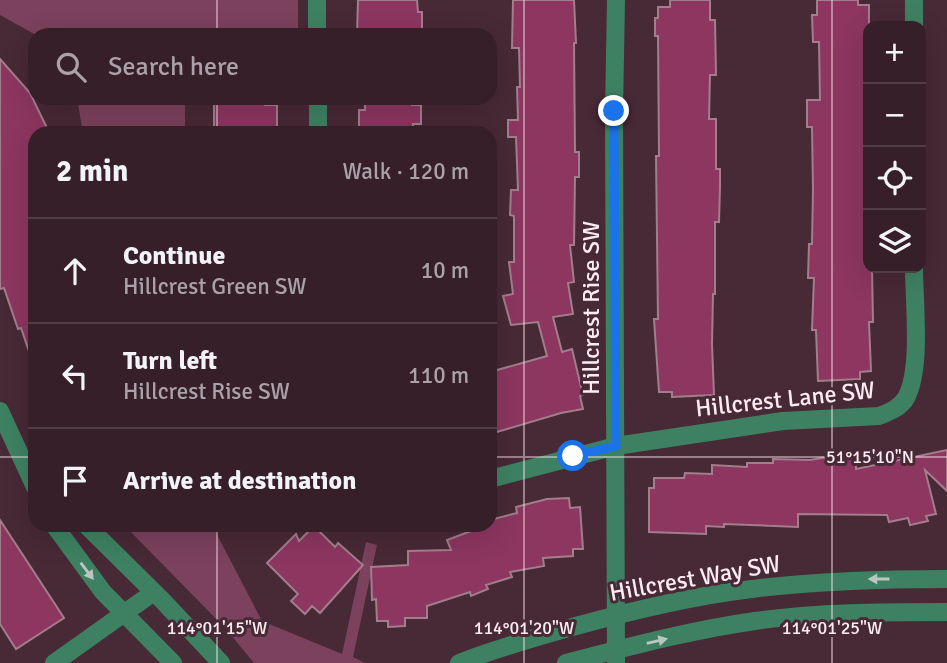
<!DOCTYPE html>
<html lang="en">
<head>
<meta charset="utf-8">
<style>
	:root { --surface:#361f28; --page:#412c34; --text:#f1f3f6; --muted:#aaa2a8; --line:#503d45 }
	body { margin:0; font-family:Signika,sans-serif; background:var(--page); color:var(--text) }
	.controls { position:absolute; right:21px; top:21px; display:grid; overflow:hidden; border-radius:14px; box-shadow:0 7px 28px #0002 }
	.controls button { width:63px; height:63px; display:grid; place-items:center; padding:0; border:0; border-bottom:2px solid var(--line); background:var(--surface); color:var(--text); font:35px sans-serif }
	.stop { position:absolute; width:21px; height:21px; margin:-16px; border:5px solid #1a73e8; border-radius:50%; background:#fff }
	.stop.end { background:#1a73e8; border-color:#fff; box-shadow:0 2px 7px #0008 }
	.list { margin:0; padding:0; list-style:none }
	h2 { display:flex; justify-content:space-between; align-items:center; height:91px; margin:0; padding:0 28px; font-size:30px }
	h2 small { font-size:23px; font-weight:400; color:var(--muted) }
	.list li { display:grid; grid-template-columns:46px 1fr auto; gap:21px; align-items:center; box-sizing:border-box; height:105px; padding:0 28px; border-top:2px solid var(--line) }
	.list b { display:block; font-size:26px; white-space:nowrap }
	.list p { margin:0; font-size:23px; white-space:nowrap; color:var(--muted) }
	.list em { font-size:23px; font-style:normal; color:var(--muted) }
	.icon { flex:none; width:38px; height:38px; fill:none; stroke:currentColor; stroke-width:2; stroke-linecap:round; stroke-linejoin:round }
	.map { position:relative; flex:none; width:947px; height:663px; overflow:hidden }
	.search { position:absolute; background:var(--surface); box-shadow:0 7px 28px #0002; left:28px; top:28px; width:469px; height:77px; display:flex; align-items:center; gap:18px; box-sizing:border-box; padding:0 24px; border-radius:21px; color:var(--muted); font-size:26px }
	.panel { position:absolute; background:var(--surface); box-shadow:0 7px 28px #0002; left:28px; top:126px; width:469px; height:406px; border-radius:21px }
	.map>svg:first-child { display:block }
	.green { fill:#7c415c }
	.building { fill:#8c3660; stroke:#a27d8c; stroke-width:2 }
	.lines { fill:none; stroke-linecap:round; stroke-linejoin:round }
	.minor { stroke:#3e8162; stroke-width:18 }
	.oneway { fill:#bac7c0 }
	.route { stroke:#1a73e8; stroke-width:9 }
	.ticks { fill:none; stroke:#fcecf2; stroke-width:2; stroke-opacity:0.45 }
	.labels { text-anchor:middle; stroke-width:6; stroke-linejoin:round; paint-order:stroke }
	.street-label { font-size:24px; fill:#fcecf2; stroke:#482936 }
	.ticks-label { font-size:18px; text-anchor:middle; fill:#fcecf2; stroke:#482936; stroke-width:6; stroke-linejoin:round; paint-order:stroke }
</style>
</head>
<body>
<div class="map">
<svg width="947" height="663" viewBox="0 0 947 663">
	<rect width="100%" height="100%" fill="#482936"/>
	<path class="green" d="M0,0H298V35H36L0,15Z
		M77,98H185V133H83Z
		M124,525H212L262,621L342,654L366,542L377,545L353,657L365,663H254L226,629Z"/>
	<path class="building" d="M358,0H417L418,12H422V29H412V35L357,34Z
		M513,0H574L576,43H574L575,152H579V177H575L574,245H570L574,282L568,283L573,314L553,317L562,352L572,349L583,395L580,396L583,409L561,413L490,434V372L547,356L538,322L511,325L503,296L513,294L509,262H514V216L510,215L511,190H518L516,137H508V120H518L517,87H520L519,48H512Z
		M670,0H710V20H715L716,75H710L709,119H716V169H720V187L719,222H715V294H713L712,344L714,395L672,397V392H659L654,319H658L656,156H659L658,36H655V18H658V7H670Z
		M817,0H858V5H869L868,268H872L873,322H869L871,371L860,372V379L818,381L816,330H812L814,278H808L809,244H812L813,190L812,127H807V100H820L819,42H813L812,15H817Z
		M0,59L30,93L47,128L35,133V360H32L21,328L18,329L4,288L0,289Z
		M245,98H262L265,100V105H277V133H221V128H214V100H245Z
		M365,98H412V105H421V124H413V132H359V110H365Z
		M947,450V491L925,470L936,514L926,516L928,521L910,525L908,518L889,522L887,515L798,514V527L724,524V527L706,526V534L649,532V488H654V478H684L685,473L712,474V465L747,467V463H773V459L810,460L834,456L856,457V469Z
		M569,498L570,508L580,507L583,549H573V556L543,558L544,566L510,572L512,577L486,585L488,589L471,596L470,592L427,606V618H405V626L388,627V621H377L376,599L372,600L371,567L408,565V551L451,550L447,540L471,531L470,525H490V520L517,513L516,507L547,499Z
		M0,520L64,618L16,649L0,624Z
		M314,526L335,547L338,543L363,565L320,613L312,606L305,614L291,601L298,594L267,563L296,534L299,541Z"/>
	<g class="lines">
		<path class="minor" d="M317,0V35
			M616,0L614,112L616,663
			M914,0V26
			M318,98V133
			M0,411L35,487
			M490,479L616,446L783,421L879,416C889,412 900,408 906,398C922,369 914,302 914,268
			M54,525L103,592L173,663
			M86,525L162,600L221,663
			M54,663L154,592
			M459,663C497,648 537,637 576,626C631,611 687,597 744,590C811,581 879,579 947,579
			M566,663C628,647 691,630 755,621C818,612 883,612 947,612"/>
	</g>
	<defs><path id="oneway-solid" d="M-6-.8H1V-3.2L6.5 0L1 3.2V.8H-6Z" transform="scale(1.75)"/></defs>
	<g class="oneway">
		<use href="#oneway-solid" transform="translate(87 571) rotate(53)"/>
		<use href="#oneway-solid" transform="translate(879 579) rotate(180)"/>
		<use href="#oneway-solid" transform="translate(657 641) rotate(-13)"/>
	</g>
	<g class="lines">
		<path class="route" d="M573,456L616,446L614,111"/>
	</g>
	<path class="ticks" d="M217,0V35M524,0V663M832,0V663M217,98V133M0,457H35M490,457H947M217,525V663"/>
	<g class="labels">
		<g class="street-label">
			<text transform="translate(591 308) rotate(-90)" y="8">Hillcrest Rise SW</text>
			<text transform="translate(785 399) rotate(-6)" y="8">Hillcrest Lane SW</text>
			<text transform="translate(695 578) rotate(-10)" y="8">Hillcrest Way SW</text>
		</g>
	</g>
	<g class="ticks-label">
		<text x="870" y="463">51°15'10"N</text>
		<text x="217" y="634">114°01'15"W</text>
		<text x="524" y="634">114°01'20"W</text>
		<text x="832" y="634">114°01'25"W</text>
	</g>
</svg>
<div class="controls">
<button>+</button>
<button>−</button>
<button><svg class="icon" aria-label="locate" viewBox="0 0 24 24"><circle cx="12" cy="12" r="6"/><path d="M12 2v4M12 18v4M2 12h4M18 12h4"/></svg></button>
<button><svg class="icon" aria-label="layers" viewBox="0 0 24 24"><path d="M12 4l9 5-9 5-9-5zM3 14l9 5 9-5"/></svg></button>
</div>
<div class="stop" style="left:573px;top:456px"></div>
<div class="stop end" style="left:614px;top:111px"></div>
<div class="search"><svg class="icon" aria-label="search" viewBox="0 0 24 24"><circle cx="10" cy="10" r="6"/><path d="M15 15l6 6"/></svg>Search here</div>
<section class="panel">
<h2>2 min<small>Walk · 120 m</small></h2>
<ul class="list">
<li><svg class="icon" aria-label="ahead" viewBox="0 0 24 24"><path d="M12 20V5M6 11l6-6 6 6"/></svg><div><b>Continue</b><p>Hillcrest Green SW</p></div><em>10 m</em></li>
<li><svg class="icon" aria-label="left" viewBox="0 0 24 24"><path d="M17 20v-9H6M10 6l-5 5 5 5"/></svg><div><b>Turn left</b><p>Hillcrest Rise SW</p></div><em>110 m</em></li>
<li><svg class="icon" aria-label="arrive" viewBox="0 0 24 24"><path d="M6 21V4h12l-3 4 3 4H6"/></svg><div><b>Arrive at destination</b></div></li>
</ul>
</section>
</div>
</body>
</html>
